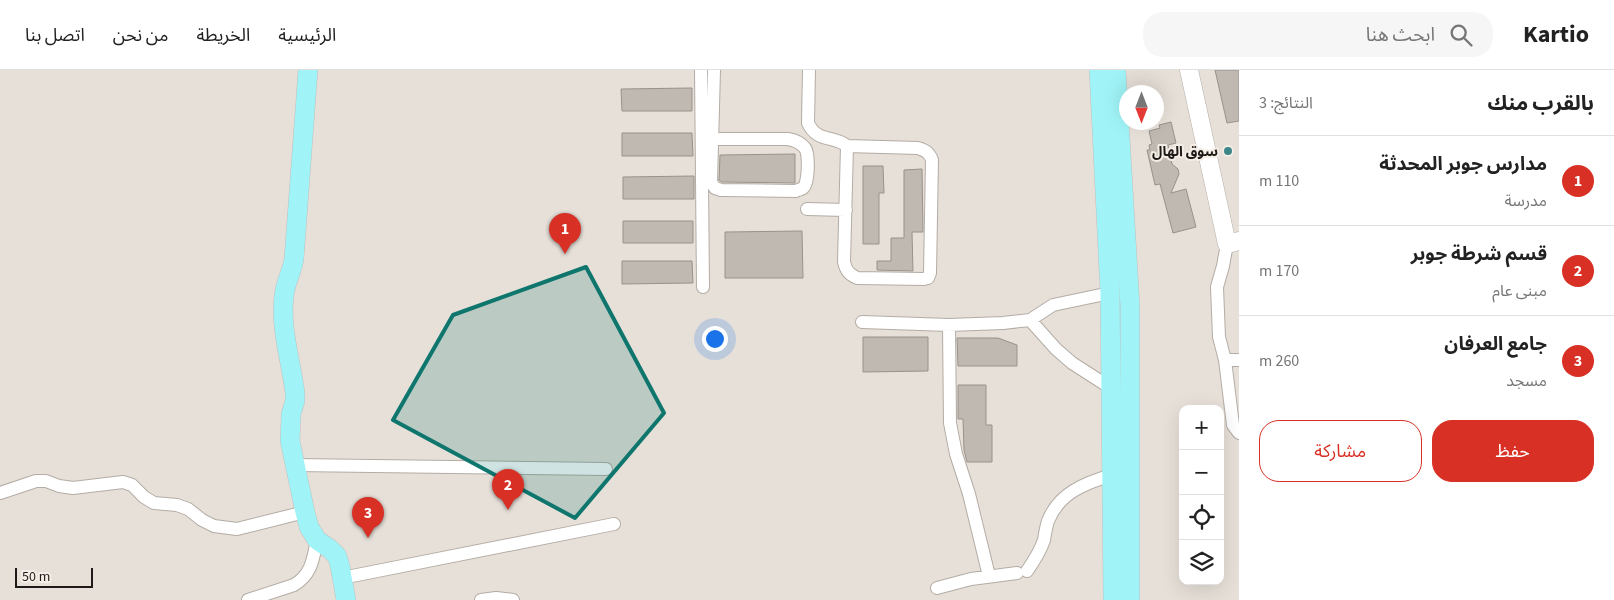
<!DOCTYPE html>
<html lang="ar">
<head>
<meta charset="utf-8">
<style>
	:root { --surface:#fff; --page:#f6f6f6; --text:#222; --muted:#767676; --line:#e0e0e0; --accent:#d93025 }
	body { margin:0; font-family:"Source Sans 3","Noto Sans Arabic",sans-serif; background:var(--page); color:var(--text); direction:rtl }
	.controls { position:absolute; right:15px; bottom:15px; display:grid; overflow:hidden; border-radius:10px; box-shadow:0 5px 20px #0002 }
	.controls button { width:45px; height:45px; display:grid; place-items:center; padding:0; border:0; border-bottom:1px solid var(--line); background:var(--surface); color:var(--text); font:25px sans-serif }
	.compass { position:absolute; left:1119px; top:15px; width:45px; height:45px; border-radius:50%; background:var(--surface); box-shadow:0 5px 20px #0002; rotate:180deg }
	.scale { position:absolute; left:15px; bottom:12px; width:78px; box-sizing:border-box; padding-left:5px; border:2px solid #1d1a18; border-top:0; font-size:14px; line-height:18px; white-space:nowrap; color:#1d1a18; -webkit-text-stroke:4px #f4ede6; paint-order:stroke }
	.you { position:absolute; left:714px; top:268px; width:18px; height:18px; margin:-12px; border:4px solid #fff; border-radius:50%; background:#1a73e8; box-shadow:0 0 0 8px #1a73e833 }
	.badge { display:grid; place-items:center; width:32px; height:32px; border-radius:50%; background:var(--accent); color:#fff; font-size:16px; font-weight:700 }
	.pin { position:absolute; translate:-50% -41px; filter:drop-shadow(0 1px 2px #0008) }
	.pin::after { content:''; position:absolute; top:26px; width:18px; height:15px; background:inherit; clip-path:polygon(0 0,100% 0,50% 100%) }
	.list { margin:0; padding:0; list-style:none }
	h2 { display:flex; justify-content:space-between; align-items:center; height:65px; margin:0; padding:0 20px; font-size:21px }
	h2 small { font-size:16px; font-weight:400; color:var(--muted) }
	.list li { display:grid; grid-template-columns:32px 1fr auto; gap:15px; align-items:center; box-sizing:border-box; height:90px; padding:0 20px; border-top:1px solid var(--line) }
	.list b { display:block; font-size:19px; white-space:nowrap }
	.list p { margin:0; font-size:16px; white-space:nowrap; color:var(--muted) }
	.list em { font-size:16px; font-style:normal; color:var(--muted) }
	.actions { display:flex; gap:10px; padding:15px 20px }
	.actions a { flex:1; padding:11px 0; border:1px solid var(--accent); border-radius:20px; text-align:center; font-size:18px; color:var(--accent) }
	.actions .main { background:var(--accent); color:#fff }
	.icon { flex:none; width:28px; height:28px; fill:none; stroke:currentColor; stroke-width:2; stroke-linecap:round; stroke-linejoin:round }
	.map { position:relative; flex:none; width:1239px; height:530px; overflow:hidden; direction:ltr }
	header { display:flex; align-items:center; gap:30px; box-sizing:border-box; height:70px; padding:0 25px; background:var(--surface); border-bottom:1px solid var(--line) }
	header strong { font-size:24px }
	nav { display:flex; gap:28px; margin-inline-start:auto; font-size:18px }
	.search { width:350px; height:45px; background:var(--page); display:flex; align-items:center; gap:12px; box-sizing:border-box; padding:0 18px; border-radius:20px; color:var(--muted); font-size:19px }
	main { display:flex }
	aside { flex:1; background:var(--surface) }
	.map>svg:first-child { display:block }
	.building { fill:#c0b9b2; stroke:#98928b }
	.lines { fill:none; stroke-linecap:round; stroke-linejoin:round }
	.minor-casing { stroke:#b3aca5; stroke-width:14 }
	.secondary-casing { stroke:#b3aca5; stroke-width:19 }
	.primary-casing { stroke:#c0bfbe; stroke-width:20 }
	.minor { stroke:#fff; stroke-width:12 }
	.secondary { stroke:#fff; stroke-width:18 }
	.primary { stroke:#a0f4f7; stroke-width:19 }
	.marked { fill:#0f766e; fill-opacity:0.2; stroke:#0f766e; stroke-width:4; stroke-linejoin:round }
	.poi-dot { fill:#3d8688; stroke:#f4ede6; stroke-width:2 }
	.labels { text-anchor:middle; stroke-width:4; stroke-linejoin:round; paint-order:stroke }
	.poi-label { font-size:14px; font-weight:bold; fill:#1d1a18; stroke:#f4ede6; text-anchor:end }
</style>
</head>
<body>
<header>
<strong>Kartio</strong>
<div class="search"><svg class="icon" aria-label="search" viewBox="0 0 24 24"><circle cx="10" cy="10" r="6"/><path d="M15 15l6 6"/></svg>ابحث هنا</div>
<nav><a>الرئيسية</a><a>الخريطة</a><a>من نحن</a><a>اتصل بنا</a></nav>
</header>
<main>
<aside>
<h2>بالقرب منك<small>النتائج: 3</small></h2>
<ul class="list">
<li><span class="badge">1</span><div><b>مدارس جوبر المحدثة</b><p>مدرسة</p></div><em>110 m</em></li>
<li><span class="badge">2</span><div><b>قسم شرطة جوبر</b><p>مبنى عام</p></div><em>170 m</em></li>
<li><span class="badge">3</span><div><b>جامع العرفان</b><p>مسجد</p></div><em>260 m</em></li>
</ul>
<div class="actions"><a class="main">حفظ</a><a>مشاركة</a></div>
</aside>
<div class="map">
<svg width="1239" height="530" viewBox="0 0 1239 530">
	<rect width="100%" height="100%" fill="#e7e0d9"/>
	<path class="building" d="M1215,0H1239V51L1227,53Z
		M692,18V41H622L621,19Z
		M1171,52L1176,73L1168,75L1172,94L1178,99L1179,104L1171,123L1186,119L1196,157L1173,163L1160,114L1155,115L1147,80H1150L1149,75L1152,74L1149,61L1160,58L1159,55Z
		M622,63H692L693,86H622Z
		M795,84V113L722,112L719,110L720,85Z
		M863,96H883L884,123H879V174H863Z
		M922,99L923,162H912L913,201L877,200V191H891V168H904V100Z
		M694,106V129H623V107Z
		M623,151H693V173H623Z
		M802,161L803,208H725V162Z
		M622,191H692L693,213L622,214Z
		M863,267H928V301L863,302Z
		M957,268H998L1017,275V296H958Z
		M958,315H986V355H992V392H967L964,380L963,349H958Z"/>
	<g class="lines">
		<defs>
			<path id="minor" d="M701,0L703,217
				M809,0L808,53C817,73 834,65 847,76L918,78C926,81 929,82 932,90L930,203L928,208L924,209L857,208C849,204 846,201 844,192L847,76
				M713,69H788C794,70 801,73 805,78C809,84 809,113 803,118C802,119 797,120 796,121L721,120L715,118L711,112L714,0
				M807,139L846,140
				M1227,174L1223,196L1217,217L1219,267L1225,290L1233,355L1239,363
				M1030,250L1056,279L1072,293L1111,318
				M862,252L949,255L1003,253L1030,250L1053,235L1110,223
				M949,255L950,353L956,384L969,424L989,506
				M1225,290H1239
				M295,395L606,399
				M0,423L36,411H46L59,416L73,418L123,412L132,415L144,427L154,433L177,435L188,439L202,450L214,456L237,459L305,442
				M1027,501C1034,491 1040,482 1044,470C1045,464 1046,457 1048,451C1059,423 1085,413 1112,405
				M342,508L614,454
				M937,518L971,509L1017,503
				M248,530L294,515C312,504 313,489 317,470
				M481,530L496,528L513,530"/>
			<path id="secondary" d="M1189,0L1227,174L1239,171"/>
			<path id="primary" d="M308,0L294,189C292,202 285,213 284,226C280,258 291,291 295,323V331L291,344L290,371L305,442L309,457L317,470L330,479L337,486L340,496L346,530
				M1099,0L1110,223L1113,530
				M1116,0L1130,236V530"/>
		</defs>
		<use href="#minor" class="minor-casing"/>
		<use href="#secondary" class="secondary-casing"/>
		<use href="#primary" class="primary-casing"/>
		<use href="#minor" class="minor"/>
		<use href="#secondary" class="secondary"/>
		<use href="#primary" class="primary"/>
	</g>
	<path class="marked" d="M586,197L664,343L575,448L393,350L453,245Z"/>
	<circle class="poi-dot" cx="1228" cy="81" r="5"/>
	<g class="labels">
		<g class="poi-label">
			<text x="1218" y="86">سوق الهال</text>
		</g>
	</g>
</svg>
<div class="controls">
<button>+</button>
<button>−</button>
<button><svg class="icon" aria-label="locate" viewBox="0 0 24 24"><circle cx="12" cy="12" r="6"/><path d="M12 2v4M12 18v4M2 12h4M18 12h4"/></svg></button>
<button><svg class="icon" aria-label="layers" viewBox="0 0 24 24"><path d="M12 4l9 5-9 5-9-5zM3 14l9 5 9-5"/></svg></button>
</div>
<svg class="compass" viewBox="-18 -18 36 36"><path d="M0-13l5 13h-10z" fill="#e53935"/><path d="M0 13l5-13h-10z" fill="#767676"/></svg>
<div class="scale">50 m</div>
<div class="you"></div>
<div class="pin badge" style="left:565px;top:184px">1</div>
<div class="pin badge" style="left:508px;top:440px">2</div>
<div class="pin badge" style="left:368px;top:468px">3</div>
</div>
</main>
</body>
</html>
